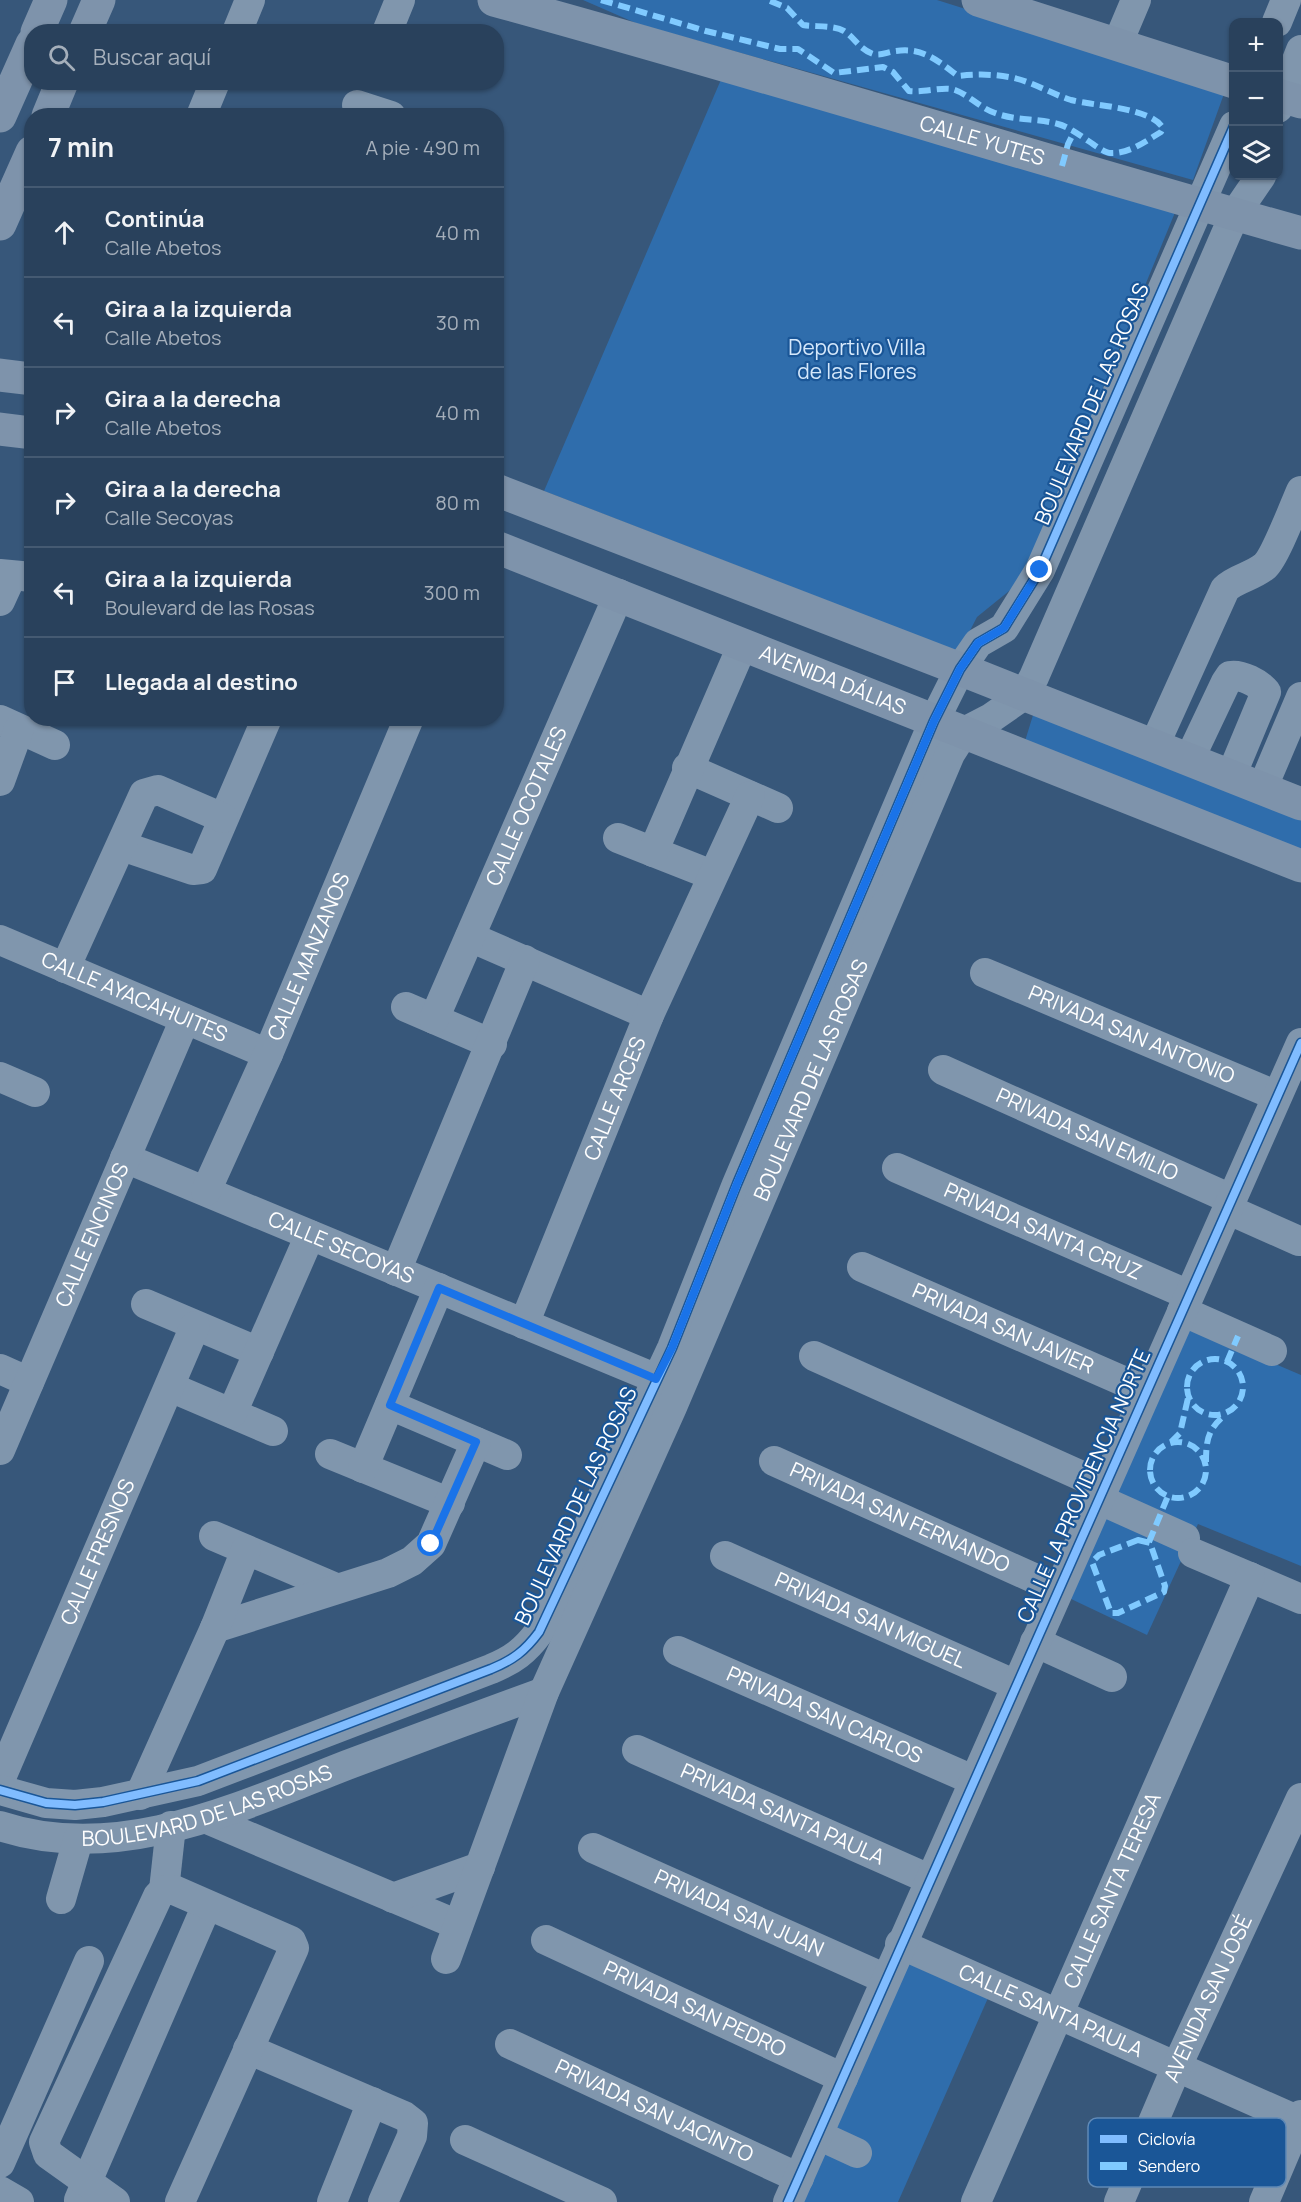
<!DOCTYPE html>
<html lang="es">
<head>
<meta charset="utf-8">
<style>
	:root { --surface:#29415c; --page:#314862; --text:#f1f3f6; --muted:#a5afbb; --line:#455a72 }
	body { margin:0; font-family:Manrope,sans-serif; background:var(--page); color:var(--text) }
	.controls { position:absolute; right:18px; top:18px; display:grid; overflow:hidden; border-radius:12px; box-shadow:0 2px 4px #0004 }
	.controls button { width:54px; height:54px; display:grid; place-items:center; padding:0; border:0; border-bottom:2px solid var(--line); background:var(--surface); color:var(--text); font:30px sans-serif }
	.stop { position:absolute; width:18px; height:18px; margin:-14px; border:4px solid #1a73e8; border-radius:50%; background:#fff }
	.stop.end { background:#1a73e8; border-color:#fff; box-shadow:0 2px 6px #0008 }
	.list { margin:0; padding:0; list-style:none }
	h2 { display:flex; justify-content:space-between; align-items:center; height:78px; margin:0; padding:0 24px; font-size:26px }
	h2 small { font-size:20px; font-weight:400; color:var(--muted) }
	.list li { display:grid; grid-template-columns:39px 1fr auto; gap:18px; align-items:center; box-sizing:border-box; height:90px; padding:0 24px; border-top:2px solid var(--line) }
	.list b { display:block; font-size:22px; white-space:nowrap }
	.list p { margin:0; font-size:20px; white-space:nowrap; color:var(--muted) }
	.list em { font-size:20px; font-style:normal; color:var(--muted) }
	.icon { flex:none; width:33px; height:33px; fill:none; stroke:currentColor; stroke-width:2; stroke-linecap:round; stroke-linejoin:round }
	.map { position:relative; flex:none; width:1301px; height:2202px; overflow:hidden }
	.search { position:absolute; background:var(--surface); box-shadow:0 2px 4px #0004; left:24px; top:24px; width:480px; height:66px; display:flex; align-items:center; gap:15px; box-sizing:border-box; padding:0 21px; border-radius:24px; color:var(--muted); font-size:22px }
	.panel { position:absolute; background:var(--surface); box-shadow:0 2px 4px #0004; left:24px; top:108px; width:480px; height:618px; border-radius:24px }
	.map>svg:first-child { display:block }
	.green { fill:#2f6dac }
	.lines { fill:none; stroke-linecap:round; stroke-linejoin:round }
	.minor { stroke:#8096ad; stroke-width:30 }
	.major { stroke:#7e93ab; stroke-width:33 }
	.quiet { stroke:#80caff; stroke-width:6; stroke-dasharray:12 6; stroke-linecap:butt }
	.cycleway-casing { stroke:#1a5697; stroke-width:11 }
	.cycleway { stroke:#80bcff; stroke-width:8 }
	.route { stroke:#1a73e8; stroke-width:8 }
	.labels { text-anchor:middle; stroke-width:4.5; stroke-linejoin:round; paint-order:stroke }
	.street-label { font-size:21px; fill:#fff; stroke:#1a5697 }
	.park-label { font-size:21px; fill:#d5e8fb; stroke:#1a5697 }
	.key { fill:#1a5697; stroke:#5f89b6; stroke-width:1.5 }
	.key-label { font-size:16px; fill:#fff }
</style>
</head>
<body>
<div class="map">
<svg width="1301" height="2202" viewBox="0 0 1301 2202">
	<rect width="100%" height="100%" fill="#37577a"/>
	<path class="green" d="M583,0H937L1225,91L1193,180L638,24Z
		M723,75L1176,210L1025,578L977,617L959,652L544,491Z
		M1034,712L1301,814V850L1025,741Z
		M1192,1328L1301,1375V1566L1198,1524L1147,1635L1069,1598L1186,1333Z
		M907,1963L988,1998L898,2202H801Z"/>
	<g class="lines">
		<g class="minor">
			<path d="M1277,22L1286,0"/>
			<path d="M237,32L250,0"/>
			<path d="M387,32L400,0"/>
			<path d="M1117,45L1136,0"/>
			<path d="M357,105L391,116"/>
			<path d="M1278,108L1301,50"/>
			<path d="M201,116L215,82"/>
			<path d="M0,574L32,577"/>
			<path d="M0,601L11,577"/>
			<path d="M0,720L55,745"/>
			<path d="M1154,746L1225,589C1236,578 1252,577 1265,566C1275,557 1294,507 1301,491"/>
			<path d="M1189,760L1226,682L1230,676C1241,674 1259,683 1266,692L1231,776"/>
			<path d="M687,768L778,808"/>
			<path d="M0,781L19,729"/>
			<path d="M1262,789L1301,697"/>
			<path d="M618,838L712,875"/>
			<path d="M122,846L193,870L202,869L267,718"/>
			<path d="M653,852L743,644"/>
			<path d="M470,937L649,1015"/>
			<path id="s1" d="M0,940L268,1054"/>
			<path d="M65,968L144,794L158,790L223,818"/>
			<path id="s2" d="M985,973L1277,1096"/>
			<path d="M406,1007L492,1044"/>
			<path id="s3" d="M434,1019L619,594"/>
			<path id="s4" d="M943,1070L1231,1199"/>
			<path d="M0,1077L35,1092"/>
			<path id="s5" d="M125,1158L674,1386"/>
			<path id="s6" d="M897,1168L1189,1295"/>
			<path id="s7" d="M206,1191L268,1054L409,718"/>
			<path d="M1227,1209L1299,1241"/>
			<path id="s8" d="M862,1267L1146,1391"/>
			<path d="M396,1271L525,960"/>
			<path d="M146,1304L259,1352"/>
			<path d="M1182,1311L1272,1351"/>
			<path id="s9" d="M524,1324L649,1015L750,796"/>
			<path d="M814,1356L1104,1486"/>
			<path d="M0,1369L29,1382"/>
			<path d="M170,1387L273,1431"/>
			<path d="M390,1405L507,1455"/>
			<path d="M232,1413L310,1235"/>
			<path id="s10" d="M0,1450L185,1019"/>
			<path d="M330,1454L450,1503"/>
			<path id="s11" d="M774,1461L1058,1589"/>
			<path d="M363,1468L439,1288"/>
			<path d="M1098,1499L1185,1538"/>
			<path d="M214,1536L336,1588"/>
			<path d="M1193,1553L1301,1599"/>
			<path id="s12" d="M725,1556L1016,1685"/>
			<path d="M215,1628L388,1573L412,1561L431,1544L476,1442"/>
			<path d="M1035,1642L1112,1677"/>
			<path id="s13" d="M678,1651L973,1780"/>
			<path id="s14" d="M637,1750L929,1879"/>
			<path id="s15" d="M0,1780L195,1326"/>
			<path d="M0,1790L46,1803L75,1805L103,1802L198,1781L491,1669C513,1660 525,1651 539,1632L672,1348L737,1184L934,721L960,669L978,643L1004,628L1040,570L1234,126"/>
			<path d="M140,1795L215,1628L246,1550"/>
			<path d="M207,1819L458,1925"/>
			<path id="s16" d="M0,1826C118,1865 239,1807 347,1765C413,1740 478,1716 544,1692"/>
			<path id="s17" d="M593,1848L886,1979"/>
			<path d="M164,1890L171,1826"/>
			<path d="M393,1898L480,1867"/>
			<path d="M61,1899L78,1840"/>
			<path id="s18" d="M546,1940L843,2078"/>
			<path id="s19" d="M900,1944L1301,2122"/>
			<path id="s20" d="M446,1959L544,1692L672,1407L950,754L964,732L991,718L1024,695L1034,677L1226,234L1235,214L1261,176"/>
			<path id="s21" d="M510,2044L799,2178"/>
			<path d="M248,2049L404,2116L413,2123L412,2136L383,2202"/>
			<path d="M818,2135L857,2153"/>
			<path d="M465,2140L602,2202"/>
			<path d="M0,2163L89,1961"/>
			<path d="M0,2191L19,2202"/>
			<path d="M79,2200L207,1905"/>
			<path d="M115,2202L48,2154L44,2142L158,1896L164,1890H174L291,1941L294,1948L180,2202"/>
			<path d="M332,2202L372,2102"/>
			<path d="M788,2202L1301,1043"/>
			<path id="s22" d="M976,2202L1250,1577"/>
			<path id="s23" d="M1119,2202L1177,2066L1301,1798"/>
			<path d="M1264,2202L1301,2115"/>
		</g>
		<g class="major">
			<path id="s24" d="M494,0C764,74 1031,157 1301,233"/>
			<path d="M978,0L1234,82"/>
			<path d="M37,32L51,0"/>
			<path d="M85,32L99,0"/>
			<path d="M1278,95L1301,102"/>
			<path d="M0,116L32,44"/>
			<path d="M48,116L62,82"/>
			<path d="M0,224L32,152"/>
			<path d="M0,375L32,379"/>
			<path d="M0,429L32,433"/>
			<path d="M496,490L960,669L1301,804"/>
			<path id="s25" d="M496,547L1301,866"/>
		</g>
		<path class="quiet" d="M601,0L706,31L780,49H798L834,73L883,67L893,72L909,91C923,93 944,86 955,90C969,95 980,108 995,113C1016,121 1037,118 1058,124C1075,128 1101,153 1110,153C1129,154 1146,141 1161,132L1163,128C1150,107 1093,106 1071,100C1049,93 1032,81 1009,77C992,74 975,74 958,76C938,61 923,47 896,51C887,52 881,56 873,54C859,49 855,38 844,31C833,25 815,27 803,25L787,8L768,0
			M1062,166L1068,144L1075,130
			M1187 1387a28 28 0 1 1 56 0a28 28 0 1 1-56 0Z
			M1227,1362L1238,1336
			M1150 1470a28 28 0 1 1 56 0a28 28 0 1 1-56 0Z
			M1171,1442L1180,1433L1188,1398
			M1206,1462C1206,1440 1208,1429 1225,1415
			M1138,1540L1150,1543L1165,1586L1164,1592L1118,1613H1111L1092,1562L1099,1555Z
			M1149,1542L1168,1496"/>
		<defs>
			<path id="cycleway" d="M0,1790L46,1803L75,1805L103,1802L198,1781L491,1669C513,1660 525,1651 539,1632L672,1348L737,1184L934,721L960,669L978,643L1004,628L1040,570L1234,126
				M788,2202L1301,1043"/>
		</defs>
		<use href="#cycleway" class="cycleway-casing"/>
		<use href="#cycleway" class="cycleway"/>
	</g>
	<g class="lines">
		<path class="route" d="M431,1544L476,1442L390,1405L439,1288L656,1379L672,1348L737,1184L934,721L960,669L978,643L1004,628L1040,570"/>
	</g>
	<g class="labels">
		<g class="street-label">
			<text dy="7" stroke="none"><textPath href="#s24" startOffset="508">CALLE YUTES</textPath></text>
			<text transform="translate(1092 404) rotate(-67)" y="7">BOULEVARD DE LAS ROSAS</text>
			<text dy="7" stroke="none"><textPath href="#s25" startOffset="362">AVENIDA DÁLIAS</textPath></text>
			<text dy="7" stroke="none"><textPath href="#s3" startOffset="232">CALLE OCOTALES</textPath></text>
			<text dy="7" stroke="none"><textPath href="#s7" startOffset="256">CALLE MANZANOS</textPath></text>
			<text dy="7" stroke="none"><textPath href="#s1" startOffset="146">CALLE AYACAHUITES</textPath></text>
			<text dy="7" stroke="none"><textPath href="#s2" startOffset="159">PRIVADA SAN ANTONIO</textPath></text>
			<text dy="7" stroke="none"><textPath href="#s20" startOffset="952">BOULEVARD DE LAS ROSAS</textPath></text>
			<text dy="7" stroke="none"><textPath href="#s9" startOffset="243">CALLE ARCES</textPath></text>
			<text dy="7" stroke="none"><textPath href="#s4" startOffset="158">PRIVADA SAN EMILIO</textPath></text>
			<text dy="7" stroke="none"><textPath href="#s6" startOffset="159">PRIVADA SANTA CRUZ</textPath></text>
			<text dy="7" stroke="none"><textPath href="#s10" startOffset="234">CALLE ENCINOS</textPath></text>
			<text dy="7" stroke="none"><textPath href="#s5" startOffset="234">CALLE SECOYAS</textPath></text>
			<text dy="7" stroke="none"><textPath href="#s8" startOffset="154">PRIVADA SAN JAVIER</textPath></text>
			<text transform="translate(1084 1486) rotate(-66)" y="7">CALLE LA PROVIDENCIA NORTE</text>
			<text transform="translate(576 1506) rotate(-65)" y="7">BOULEVARD DE LAS ROSAS</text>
			<text dy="7" stroke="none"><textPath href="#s11" startOffset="138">PRIVADA SAN FERNANDO</textPath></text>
			<text dy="7" stroke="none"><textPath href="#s15" startOffset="248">CALLE FRESNOS</textPath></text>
			<text dy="7" stroke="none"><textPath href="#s12" startOffset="159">PRIVADA SAN MIGUEL</textPath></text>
			<text dy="7" stroke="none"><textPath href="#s13" startOffset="160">PRIVADA SAN CARLOS</textPath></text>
			<text dy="7" stroke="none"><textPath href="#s16" startOffset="213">BOULEVARD DE LAS ROSAS</textPath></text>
			<text dy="7" stroke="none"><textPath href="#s14" startOffset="159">PRIVADA SANTA PAULA</textPath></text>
			<text dy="7" stroke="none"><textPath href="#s22" startOffset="340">CALLE SANTA TERESA</textPath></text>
			<text dy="7" stroke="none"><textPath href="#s17" startOffset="160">PRIVADA SAN JUAN</textPath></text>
			<text dy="7" stroke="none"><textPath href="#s23" startOffset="222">AVENIDA SAN JOSÉ</textPath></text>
			<text dy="7" stroke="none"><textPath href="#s18" startOffset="164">PRIVADA SAN PEDRO</textPath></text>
			<text dy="7" stroke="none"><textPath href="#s19" startOffset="165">CALLE SANTA PAULA</textPath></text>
			<text dy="7" stroke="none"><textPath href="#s21" startOffset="159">PRIVADA SAN JACINTO</textPath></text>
		</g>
		<g class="park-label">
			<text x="857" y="355">Deportivo Villa<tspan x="857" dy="24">de las Flores</tspan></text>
		</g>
	</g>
	<rect x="1088" y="2118" width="198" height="69" rx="9" class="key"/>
	<rect x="1100" y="2135" width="27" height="8" fill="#80bcff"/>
	<rect x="1100" y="2162" width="27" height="8" fill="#80caff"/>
	<g class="key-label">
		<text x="1138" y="2145">Ciclovía</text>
		<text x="1138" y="2172">Sendero</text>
	</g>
</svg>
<div class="controls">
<button>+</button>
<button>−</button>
<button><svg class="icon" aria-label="layers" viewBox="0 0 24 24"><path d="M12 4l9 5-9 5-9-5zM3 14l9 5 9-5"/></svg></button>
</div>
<div class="stop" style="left:431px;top:1544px"></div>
<div class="stop end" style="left:1040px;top:570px"></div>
<div class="search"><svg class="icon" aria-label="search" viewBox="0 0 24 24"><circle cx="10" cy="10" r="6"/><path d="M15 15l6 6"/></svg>Buscar aquí</div>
<section class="panel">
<h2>7 min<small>A pie · 490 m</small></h2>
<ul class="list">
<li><svg class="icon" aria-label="ahead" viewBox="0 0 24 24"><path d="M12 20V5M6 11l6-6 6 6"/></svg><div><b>Continúa</b><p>Calle Abetos</p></div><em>40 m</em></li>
<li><svg class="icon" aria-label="left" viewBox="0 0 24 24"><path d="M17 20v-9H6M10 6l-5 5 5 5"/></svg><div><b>Gira a la izquierda</b><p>Calle Abetos</p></div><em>30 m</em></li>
<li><svg class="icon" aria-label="right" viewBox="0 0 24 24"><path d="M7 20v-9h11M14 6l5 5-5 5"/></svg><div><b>Gira a la derecha</b><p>Calle Abetos</p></div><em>40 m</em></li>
<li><svg class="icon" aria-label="right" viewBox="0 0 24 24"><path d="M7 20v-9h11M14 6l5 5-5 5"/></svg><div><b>Gira a la derecha</b><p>Calle Secoyas</p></div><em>80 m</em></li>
<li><svg class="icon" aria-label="left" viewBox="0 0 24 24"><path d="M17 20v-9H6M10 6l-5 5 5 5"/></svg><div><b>Gira a la izquierda</b><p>Boulevard de las Rosas</p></div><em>300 m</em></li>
<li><svg class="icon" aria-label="arrive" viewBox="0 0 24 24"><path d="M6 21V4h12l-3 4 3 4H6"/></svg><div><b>Llegada al destino</b></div></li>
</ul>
</section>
</div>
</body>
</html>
